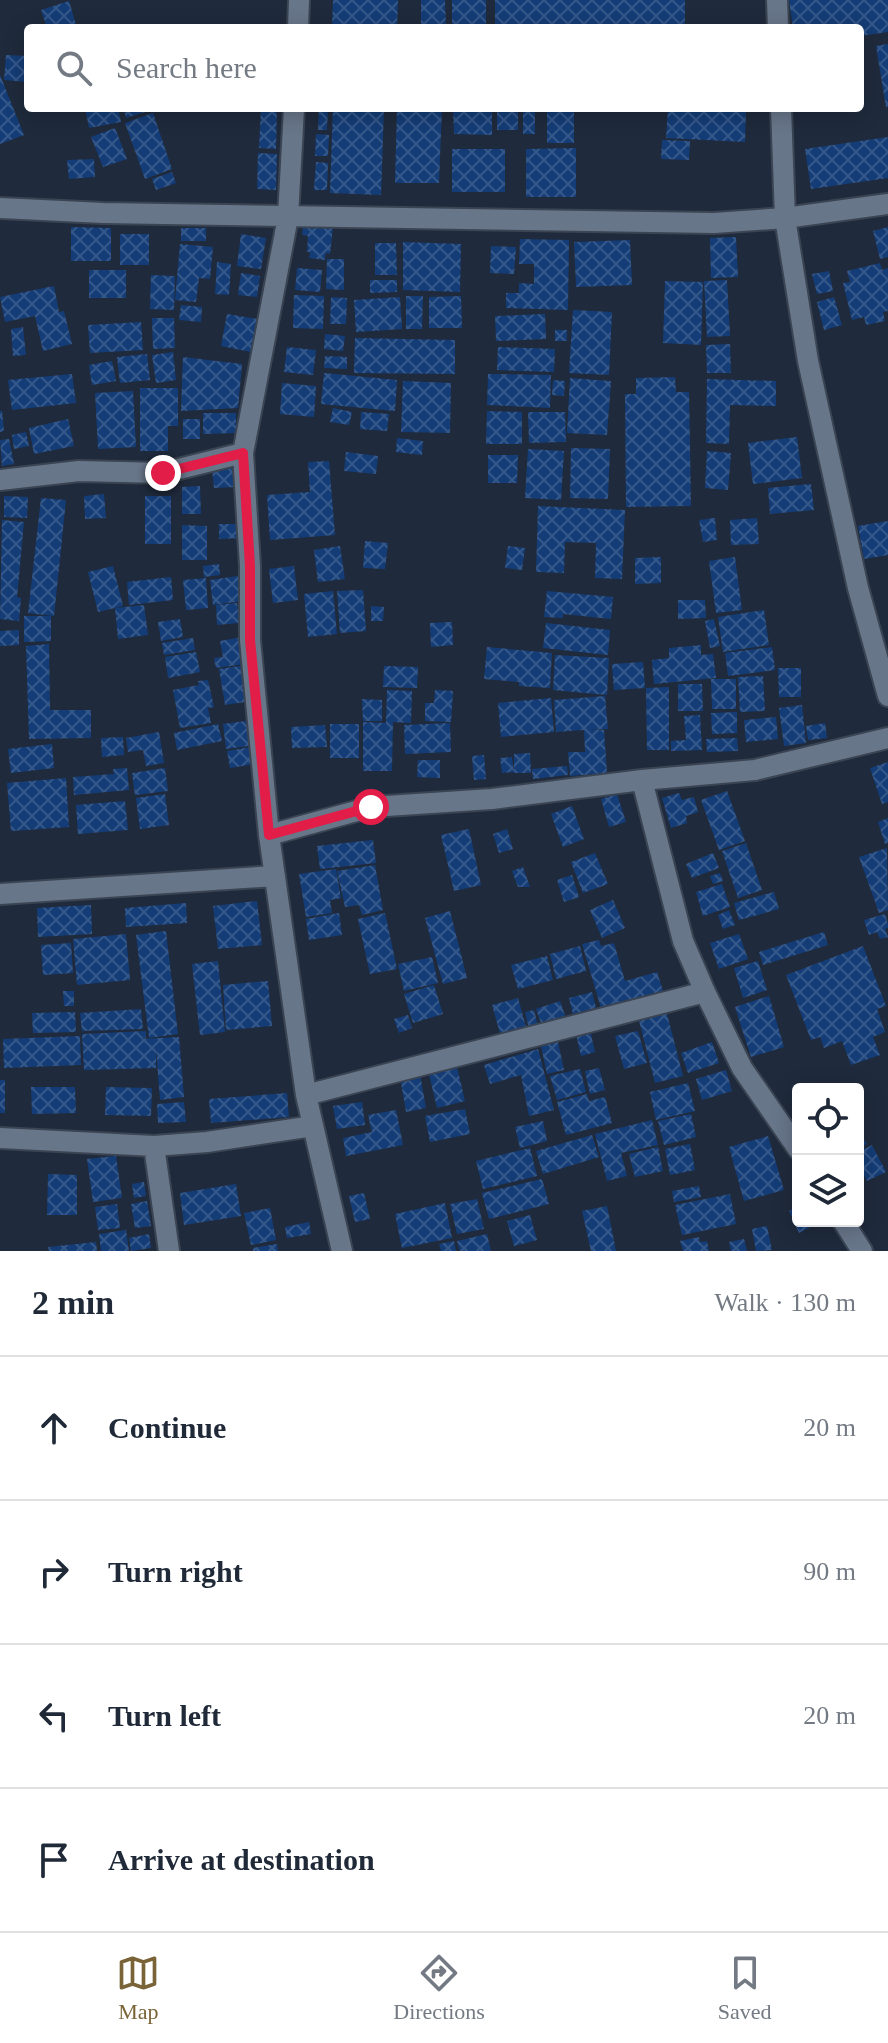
<!DOCTYPE html>
<html lang="en">
<head>
<meta charset="utf-8">
<style>
	:root { --surface:#fff; --page:#f2f2f3; --text:#1f2937; --muted:#747a83; --line:#e0e1e3; --accent:#7a6437 }
	body { margin:0; font-family:Georgia,serif; background:var(--page); color:var(--text) }
	.controls { position:absolute; right:24px; bottom:24px; display:grid; overflow:hidden; border-radius:8px; box-shadow:0 4px 20px #0003 }
	.controls button { width:72px; height:72px; display:grid; place-items:center; padding:0; border:0; border-bottom:2px solid var(--line); background:var(--surface); color:var(--text); font:40px sans-serif }
	.stop { position:absolute; width:24px; height:24px; margin:-18px; border:6px solid #e11d48; border-radius:50%; background:#fff }
	.stop.end { background:#e11d48; border-color:#fff; box-shadow:0 2px 8px #0008 }
	.list { margin:0; padding:0; list-style:none }
	h2 { display:flex; justify-content:space-between; align-items:center; height:104px; margin:0; padding:0 32px; font-size:34px }
	h2 small { font-size:26px; font-weight:400; color:var(--muted) }
	.list li { display:grid; grid-template-columns:52px 1fr auto; gap:24px; align-items:center; box-sizing:border-box; height:144px; padding:0 32px; border-top:2px solid var(--line) }
	.list b { display:block; font-size:30px; white-space:nowrap }
	.list em { font-size:26px; font-style:normal; color:var(--muted) }
	.icon { flex:none; width:44px; height:44px; fill:none; stroke:currentColor; stroke-width:2; stroke-linecap:round; stroke-linejoin:round }
	.map { position:relative; flex:none; width:888px; height:1251px; overflow:hidden }
	.search { position:absolute; background:var(--surface); box-shadow:0 4px 20px #0003; left:24px; right:24px; top:24px; height:88px; display:flex; align-items:center; gap:20px; box-sizing:border-box; padding:0 28px; border-radius:8px; color:var(--muted); font-size:30px }
	.sheet { height:680px; background:var(--surface) }
	nav { display:flex; justify-content:space-around; align-items:center; box-sizing:border-box; height:112px; border-top:2px solid var(--line); background:var(--surface); font-size:22px; color:var(--muted) }
	nav a { display:grid; justify-items:center; gap:4px }
	nav .on { color:var(--accent) }
	.map>svg:first-child { display:block }
	.building { fill:url(#building-cross-hatch) }
	.lines { fill:none; stroke-linecap:round; stroke-linejoin:round }
	.street-casing { stroke:#3a4452; stroke-width:24 }
	.street { stroke:#68768a; stroke-width:20 }
	.route { stroke:#e11d48; stroke-width:10 }
</style>
</head>
<body>
<div class="map">
<svg width="888" height="1251" viewBox="0 0 888 1251">
	<defs>
		<pattern id="building-cross-hatch" width="8" height="8" patternUnits="userSpaceOnUse" patternTransform="scale(2)"><rect width="8" height="8" fill="#143c76"/><path d="M0 0l8 8M0 8l8-8" fill="none" stroke="#35588a"/></pattern>
	</defs>
	<rect width="100%" height="100%" fill="#1f2a3c"/>
	<path class="building" d="M333,0H398L397,28L332,25Z
		M421,0H445L446,28H421Z
		M452,0H486V28H452Z
		M495,0H685V25H677V28H495Z
		M789,0H888V32L860,36V28H793Z
		M69,1L77,28H47L41,10Z
		M888,44V107H886L876,46Z
		M6,55L28,56V82L4,80Z
		M0,75L24,135L0,144Z
		M85,108H118L121,122L89,128Z
		M123,108H147L148,111L126,118Z
		M261,108H277L276,149L259,148Z
		M319,108H328L327,130H318Z
		M333,108H384L381,195L330,193Z
		M397,108H442L439,183H395Z
		M453,108H492V135L454,134Z
		M497,108H518V130H497Z
		M523,108H535V134H523Z
		M547,108H574V143H547Z
		M668,108H746L745,142L666,138Z
		M153,113L172,169L145,179L125,123Z
		M115,128L127,159L103,167L91,137Z
		M316,134L329,135L328,156H315Z
		M888,137V178L811,189L805,149Z
		M662,140L690,141L689,160L661,159Z
		M576,148V197H526V149Z
		M452,149H505V192H452Z
		M258,153L277,154L276,190L257,189Z
		M94,159L95,177L69,179L67,160Z
		M316,162L328,163L327,190H314Z
		M172,172L176,183L156,190L152,179Z
		M303,225L333,227L330,254L326,253L325,260L309,258L310,252H307L308,236L302,235Z
		M71,227L111,228V261H71Z
		M888,227V257L880,259L873,231Z
		M181,228H206V241H181Z
		M120,234H149V265H120Z
		M241,234L266,238L261,269L237,266Z
		M736,237L738,277L711,278L710,238Z
		M520,239L569,240L568,310L506,308V293H519V283L534,284V264H519Z
		M630,240L632,285L576,287L574,242Z
		M403,242L461,244L460,292L403,290Z
		M375,243H396L397,275H375Z
		M180,244L213,247L210,279L199,278L196,302L175,300Z
		M491,246L516,247L514,274L490,273Z
		M327,259H344V290L326,289Z
		M217,262L231,264L229,295L215,294Z
		M880,263L882,270L888,268V311L883,312L885,321L866,325L864,317L852,320L843,283L850,282L847,271Z
		M297,268L322,270L320,292L295,290Z
		M89,270H126V298H89Z
		M829,271L833,291L817,294L812,274Z
		M241,273L260,276L257,297L238,295Z
		M151,275L175,276L174,310L150,309Z
		M370,280H397V292L370,293Z
		M727,280L730,336L707,337L704,281Z
		M665,281L703,282L701,345L663,343Z
		M54,286L59,312L64,311L72,344L43,351L35,316L5,322L0,297Z
		M294,295L324,296L323,329L293,328Z
		M406,296H423L422,329H406Z
		M461,296L462,328H429V297Z
		M331,297L347,298L346,324H330Z
		M400,297L402,329L356,332L354,300Z
		M834,297L842,325L824,330L817,302Z
		M181,305L202,307L201,322L179,320Z
		M573,310L612,312L609,375L569,373Z
		M227,314L257,319L251,352L221,346Z
		M545,314L546,339L496,341L495,316Z
		M152,318H174L175,348L153,349Z
		M141,322L143,350L90,353L88,325Z
		M23,327L26,355L13,356L11,329Z
		M555,330H567V341H555Z
		M325,334L345,336L343,351L324,349Z
		M355,338L455,340V374L354,373Z
		M730,344L731,373H707L706,345Z
		M287,347L316,350L313,375L284,372Z
		M498,347L555,349L554,372L497,370Z
		M173,352L176,380L156,383L152,355Z
		M147,354L150,380L120,383L117,357Z
		M325,356L347,357V369L324,368Z
		M183,357L242,364L238,408L181,411Z
		M112,361L116,381L92,385L89,365Z
		M324,373L397,380L395,411L321,404Z
		M72,374L76,403L12,410L8,380Z
		M488,374L551,375L550,408L487,405Z
		M675,377L676,392H689L691,506L626,507L625,394H636V378Z
		M570,378L611,381L607,435L567,433Z
		M707,379L776,381V406L730,405L729,444L706,443Z
		M553,380L565,381L564,396L552,395Z
		M403,381L451,383L450,433L401,432Z
		M282,383L316,386L314,417L280,414Z
		M140,388H178V426H168V451H140Z
		M133,391L136,447L98,449L95,393Z
		M333,408L352,412L349,425L330,422Z
		M0,411H2L4,431L0,432Z
		M487,411L522,412V444H486Z
		M361,412L389,414L387,431L360,429Z
		M528,412H565L566,442L529,443Z
		M203,413H236V433L203,434Z
		M68,419L74,446L34,454L29,428Z
		M183,419H200V439H183Z
		M26,432L29,446L14,449L12,435Z
		M797,437L802,478L753,484L748,443Z
		M397,438L423,441L422,455L396,452Z
		M9,439L14,464L2,466L0,440Z
		M571,448L610,449L608,499L570,498Z
		M528,449L564,451L561,500L525,498Z
		M707,451L731,453L728,490L705,488Z
		M346,452L378,456L376,474L344,471Z
		M488,455H518L517,483H488Z
		M329,461L335,535L270,540L267,495L310,492L308,462Z
		M235,468L236,487L214,488L212,469Z
		M811,484L814,510L770,514L768,488Z
		M200,486L201,514H182V487Z
		M104,494L106,518L85,519L84,496Z
		M4,496L28,497L27,518L4,517Z
		M145,496H171V544H145Z
		M41,498L66,500L54,616L28,613Z
		M538,506L625,510L622,579L595,578L596,543L565,542L564,573L536,572Z
		M715,518L717,540L703,542L699,520Z
		M757,518L759,544L731,545L730,520Z
		M2,520L24,522L17,597L21,598L19,621L0,619Z
		M888,521V555L864,559L858,526Z
		M219,524H241V538L219,539Z
		M182,525L207,526V560H182Z
		M365,541L388,543L385,569L363,568Z
		M340,546L345,579L318,582L314,550Z
		M508,546L525,548L522,570L505,568Z
		M661,557V583L635,584V558Z
		M735,557L742,610L716,613L709,561Z
		M219,564L220,575L204,577L203,566Z
		M113,566L123,606L98,612L88,572Z
		M294,566L298,600L273,603L269,569Z
		M238,576L242,601L213,605L210,580Z
		M171,577L173,600L129,605L127,582Z
		M206,578L208,608L186,610L183,580Z
		M363,590L366,631L340,633L337,591Z
		M333,591L337,634L308,637L304,594Z
		M547,591L613,597L611,619L563,614V618L544,617Z
		M678,600H705L706,618L678,619Z
		M237,603L239,623L217,625L216,605Z
		M144,605L148,635L118,639L115,608Z
		M371,606L384,607L383,621H371Z
		M764,610L769,645L723,652L718,617Z
		M24,616H51V641L24,642Z
		M180,619L183,637L161,641L158,622Z
		M714,619L720,646L710,648L705,621Z
		M452,622L453,645L431,647L430,623Z
		M546,623L610,630L608,655L543,648Z
		M19,630V645L0,646V631Z
		M247,636L252,663L216,668L214,658L223,657L220,641Z
		M193,638L195,650L164,655L162,643Z
		M49,644L50,710H91V738L29,739L26,646Z
		M701,645V655L713,654L716,678L654,684L652,660L669,658V648Z
		M487,647L552,653L550,688L519,686V682L484,679Z
		M772,647L775,670L728,676L725,653Z
		M196,652L200,672L168,678L165,657Z
		M555,655L609,658L607,695L553,690Z
		M643,662L645,688L614,690L612,664Z
		M247,665L252,701L225,705L219,669Z
		M384,666L418,667L417,688L383,687Z
		M778,668H801V697H779Z
		M763,676L765,711L740,712L738,677Z
		M711,679H736V709H712Z
		M208,680L214,707L208,708L211,723L180,728L173,690L199,685L198,681Z
		M678,684H702L703,711H678Z
		M669,687V750H647L646,688Z
		M387,690L412,691L411,723L393,722L392,771H363V722L386,723Z
		M435,690L453,691L451,722L425,721V703H434Z
		M605,696L608,729L590,730H604L607,773L570,776L568,752H585L584,730L556,732L554,700Z
		M551,698L554,732L501,737L498,703Z
		M362,699L382,700V721H363Z
		M802,705L806,743L784,746L779,708Z
		M737,712V733L712,734L711,713Z
		M700,715L702,750L671,751V741L686,740L684,716Z
		M776,717L778,739L746,742L744,720Z
		M253,720L256,745L226,749L223,724Z
		M450,723L451,752L405,754L404,725Z
		M825,723L827,738L808,740L806,726Z
		M218,724L222,741L177,750L174,733Z
		M330,724H359V758H330Z
		M325,725L327,747L292,748L291,727Z
		M159,732L164,763L146,766L143,750L128,752L126,738Z
		M123,737L124,755L102,757L101,738Z
		M737,738L738,751L707,752L706,739Z
		M52,744L54,768L11,773L8,749Z
		M258,746L261,763L230,768L227,751Z
		M530,753L531,773H514V754Z
		M484,755L486,779L474,780L472,756Z
		M512,757L514,772L502,773L500,758Z
		M418,760H440V778L417,777Z
		M888,762V802L882,804L870,768Z
		M567,766L568,775L533,779L532,769Z
		M127,768L129,790L74,795L73,777L114,774L113,769Z
		M165,768L168,791L135,795L132,773Z
		M66,778L69,827L11,831L7,783Z
		M727,791L745,841L719,850L701,800Z
		M679,793L682,800L694,797L698,812L686,816L687,823L671,828L662,798Z
		M165,794L169,825L140,829L136,798Z
		M617,794L626,822L609,827L601,799Z
		M125,801L128,830L78,834L76,805Z
		M572,806L584,839L563,847L551,814Z
		M888,818V843L885,844L878,822Z
		M469,829L481,885L454,891L441,835Z
		M507,829L513,849L499,853L493,834Z
		M373,840L376,863L320,869L317,846Z
		M746,843L762,890L738,898L722,851Z
		M887,848L888,910L879,913L859,857Z
		M595,853L608,884L583,893L571,862Z
		M713,853L719,868L692,878L686,864Z
		M375,865L383,910L362,915L359,905L345,907L337,871Z
		M523,867L530,887H518L512,871Z
		M336,869L341,898L330,900L332,913L306,917L299,874Z
		M720,873L723,881L713,884L710,876Z
		M572,875L579,897L564,902L557,880Z
		M722,884L730,907L703,916L696,892Z
		M774,892L779,909L739,920L734,903Z
		M613,900L625,928L602,938L590,910Z
		M257,901L262,945L218,949L213,906Z
		M186,903L187,923L126,927L125,908Z
		M91,905L92,934L38,937L37,908Z
		M729,910L735,925L723,929L718,915Z
		M450,911L467,978L443,984L425,918Z
		M339,913L342,935L309,940L306,919Z
		M385,913L397,969L370,974L358,919Z
		M885,914L888,924V928L885,929L888,937L880,939L877,932L869,935L864,920Z
		M166,931L178,1034L149,1038L136,935Z
		M824,932L828,945L763,965L759,952Z
		M126,934L130,980L77,985L73,939Z
		M739,934L748,959L719,969L710,943Z
		M599,940L601,946L614,943L625,981L657,972L663,991L601,1008L582,944Z
		M71,943L73,973L43,975L41,945Z
		M580,946L586,971L556,979L550,954Z
		M863,946L886,1006L877,1009L885,1032L873,1037L880,1055L851,1065L842,1041L824,1048L820,1037L811,1040L786,975Z
		M547,956L553,980L518,989L511,965Z
		M432,957L438,983L404,991L398,964Z
		M218,961L225,1032L200,1035L192,964Z
		M758,961L767,990L743,998L734,968Z
		M268,981L272,1026L226,1030L223,985Z
		M434,985L443,1014L413,1023L404,994Z
		M63,991H74V1006H64Z
		M592,992L596,1008L573,1014L569,998Z
		M769,996L784,1047L751,1057L735,1007Z
		M518,998L527,1030L501,1037L492,1005Z
		M560,1001L567,1021L543,1029L536,1009Z
		M141,1009L143,1029L82,1031L80,1013Z
		M534,1010L538,1026L529,1029L525,1012Z
		M666,1010L683,1076L655,1083L638,1017Z
		M75,1012L76,1032L33,1033L32,1013Z
		M408,1015L412,1028L399,1033L394,1019Z
		M590,1030L595,1052L581,1056L576,1034Z
		M146,1031V1038L141,1039L179,1037L184,1097L160,1100L156,1049V1068L84,1070L82,1034Z
		M638,1031L647,1063L624,1069L615,1036Z
		M80,1036L81,1065L4,1068L3,1039Z
		M558,1042L564,1070L547,1074L541,1046Z
		M712,1042L719,1063L688,1073L681,1053Z
		M538,1049L554,1110L529,1116L521,1075L490,1084L484,1065Z
		M457,1067L465,1101L437,1108L429,1074Z
		M599,1068L605,1090L590,1094L585,1071Z
		M580,1069L586,1092L557,1100L550,1076Z
		M726,1070L732,1091L702,1100L696,1079Z
		M420,1074L426,1108L406,1112L400,1077Z
		M0,1080H5V1113H0Z
		M688,1083L695,1111L656,1120L650,1092Z
		M31,1087H75L76,1113L32,1114Z
		M106,1087L152,1088L151,1116L105,1115Z
		M287,1093L289,1117L211,1123L209,1099Z
		M587,1094L589,1101L605,1097L612,1123L566,1135L557,1102Z
		M184,1102L186,1122L158,1123L157,1104Z
		M362,1102L365,1125L337,1129L333,1106Z
		M465,1109L470,1134L430,1142L425,1116Z
		M396,1110L403,1145L346,1156L343,1138L372,1132L368,1115Z
		M691,1114L696,1137L664,1145L658,1121Z
		M652,1120L658,1145L621,1153L627,1176L607,1181L595,1134Z
		M543,1121L547,1141L520,1148L515,1127Z
		M858,1129L867,1144L858,1149Z
		M592,1135L599,1157L543,1174L536,1151Z
		M768,1136L784,1190L744,1201L729,1147Z
		M690,1144L695,1170L670,1175L665,1149Z
		M872,1145L886,1172L867,1181L858,1164V1152Z
		M658,1147L663,1171L635,1177L629,1154Z
		M530,1148L537,1176L483,1189L476,1161Z
		M116,1156L122,1198L93,1202L87,1159Z
		M48,1174L77,1175V1215H47Z
		M542,1179L549,1204L489,1219L482,1193Z
		M144,1182L146,1196L134,1198L132,1184Z
		M236,1184L241,1216L184,1225L180,1193Z
		M699,1186L701,1197L674,1202L672,1191Z
		M364,1193L370,1219L355,1222L349,1196Z
		M730,1194L736,1224L682,1235L675,1205Z
		M477,1199L484,1229L457,1234L450,1204Z
		M147,1201L151,1226L135,1228L131,1204Z
		M445,1203L452,1238L402,1248L395,1214Z
		M117,1204L120,1228L98,1230L95,1207Z
		M607,1206L616,1251H591L582,1211Z
		M798,1207V1221L818,1223L799,1233L789,1211Z
		M270,1208L276,1240L251,1245L244,1213Z
		M530,1215L537,1240L514,1246L507,1221Z
		M309,1222L311,1234L287,1238L285,1227Z
		M767,1226L772,1250L756,1251L752,1229Z
		M126,1230L129,1251H101L99,1234Z
		M149,1234L151,1248L131,1251L129,1238Z
		M487,1234L491,1251H460L457,1241Z
		M699,1237L700,1242L707,1241L709,1251H683L680,1241Z
		M744,1239L747,1251H731L729,1242Z
		M454,1241L456,1251H441L439,1244Z
		M96,1242L97,1251H49L48,1247Z
		M277,1244L278,1251H253V1248Z"/>
	<g class="lines">
		<defs>
			<path id="street" d="M777,0L778,28
				M298,28L299,0
				M294,108L288,217L243,453L250,566V640L269,835L306,1095L342,1251
				M781,108L785,218L808,361L858,588L888,696
				M0,208L103,213L714,223L785,218L888,204
				M0,480L79,471L163,473L243,453
				M642,780L683,941L705,992L742,1068L798,1149
				M269,835L371,807L492,799L642,780L755,770L888,738
				M0,894L275,876
				M306,1095L705,992
				M0,1138L154,1146L207,1142L313,1126
				M154,1146L169,1251
				M843,1221L862,1251"/>
		</defs>
		<use href="#street" class="street-casing"/>
		<use href="#street" class="street"/>
	</g>
	<g class="lines">
		<path class="route" d="M163,473L243,453L250,566V640L269,835L371,807"/>
	</g>
</svg>
<div class="controls">
<button><svg class="icon" aria-label="locate" viewBox="0 0 24 24"><circle cx="12" cy="12" r="6"/><path d="M12 2v4M12 18v4M2 12h4M18 12h4"/></svg></button>
<button><svg class="icon" aria-label="layers" viewBox="0 0 24 24"><path d="M12 4l9 5-9 5-9-5zM3 14l9 5 9-5"/></svg></button>
</div>
<div class="stop" style="left:371px;top:807px"></div>
<div class="stop end" style="left:163px;top:473px"></div>
<div class="search"><svg class="icon" aria-label="search" viewBox="0 0 24 24"><circle cx="10" cy="10" r="6"/><path d="M15 15l6 6"/></svg>Search here</div>
</div>
<section class="sheet">
<h2>2 min<small>Walk · 130 m</small></h2>
<ul class="list">
<li><svg class="icon" aria-label="ahead" viewBox="0 0 24 24"><path d="M12 20V5M6 11l6-6 6 6"/></svg><div><b>Continue</b></div><em>20 m</em></li>
<li><svg class="icon" aria-label="right" viewBox="0 0 24 24"><path d="M7 20v-9h11M14 6l5 5-5 5"/></svg><div><b>Turn right</b></div><em>90 m</em></li>
<li><svg class="icon" aria-label="left" viewBox="0 0 24 24"><path d="M17 20v-9H6M10 6l-5 5 5 5"/></svg><div><b>Turn left</b></div><em>20 m</em></li>
<li><svg class="icon" aria-label="arrive" viewBox="0 0 24 24"><path d="M6 21V4h12l-3 4 3 4H6"/></svg><div><b>Arrive at destination</b></div></li>
</ul>
</section>
<nav>
<a class="on"><svg class="icon" aria-label="map" viewBox="0 0 24 24"><path d="M3 6l6-2 6 2 6-2v14l-6 2-6-2-6 2zM9 4v14M15 6v14"/></svg>Map</a>
<a><svg class="icon" aria-label="directions" viewBox="0 0 24 24"><path d="M12 3l9 9-9 9-9-9zM9 14v-3h6M13 9l2 2-2 2"/></svg>Directions</a>
<a><svg class="icon" aria-label="saved" viewBox="0 0 24 24"><path d="M7 4h10v16l-5-4-5 4z"/></svg>Saved</a>
</nav>
</body>
</html>
